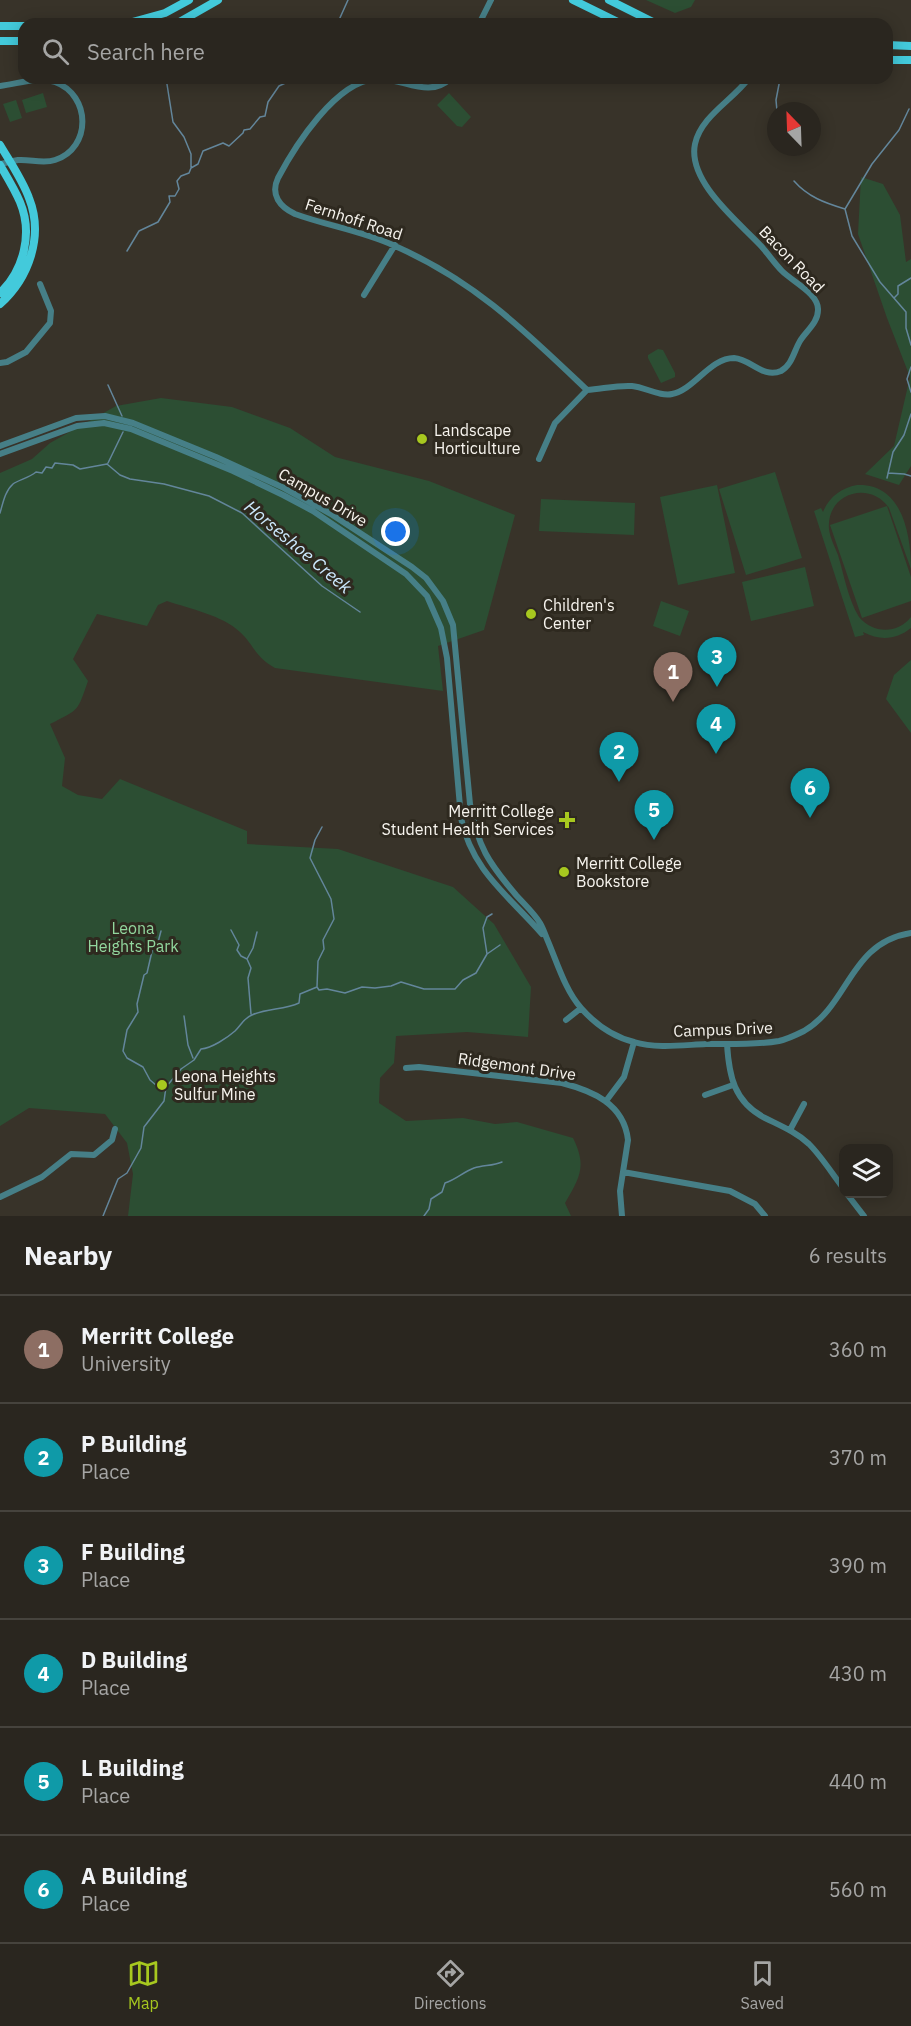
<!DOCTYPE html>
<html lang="en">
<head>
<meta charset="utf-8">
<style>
	:root { --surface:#2a261f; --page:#36322c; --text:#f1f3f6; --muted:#a5a5a4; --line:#46433d; --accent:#a7c81f }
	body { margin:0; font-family:"IBM Plex Sans",sans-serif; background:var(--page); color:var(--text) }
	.controls { position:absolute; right:18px; bottom:18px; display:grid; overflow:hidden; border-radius:12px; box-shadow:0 3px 15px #0003 }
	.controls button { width:54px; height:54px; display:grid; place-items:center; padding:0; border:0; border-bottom:2px solid var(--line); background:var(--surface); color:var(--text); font:30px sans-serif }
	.compass { position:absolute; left:767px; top:102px; width:54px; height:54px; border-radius:50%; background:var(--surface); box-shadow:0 3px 15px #0003; rotate:337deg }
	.you { position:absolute; left:396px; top:532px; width:21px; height:21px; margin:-15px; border:4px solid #fff; border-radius:50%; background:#1a73e8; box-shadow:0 0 0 9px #1a73e833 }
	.badge { display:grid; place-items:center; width:39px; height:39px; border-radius:50%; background:var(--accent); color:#fff; font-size:20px; font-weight:700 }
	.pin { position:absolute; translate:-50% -50px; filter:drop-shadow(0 2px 3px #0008) }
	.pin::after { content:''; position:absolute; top:32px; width:21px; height:18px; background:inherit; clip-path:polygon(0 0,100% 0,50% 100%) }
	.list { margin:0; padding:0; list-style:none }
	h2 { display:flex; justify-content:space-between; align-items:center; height:78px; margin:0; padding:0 24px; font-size:26px }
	h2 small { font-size:20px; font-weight:400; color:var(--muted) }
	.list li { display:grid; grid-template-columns:39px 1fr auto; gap:18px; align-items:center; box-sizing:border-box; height:108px; padding:0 24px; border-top:2px solid var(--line) }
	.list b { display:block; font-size:22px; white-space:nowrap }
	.list p { margin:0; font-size:20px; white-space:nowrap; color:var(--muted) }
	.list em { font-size:20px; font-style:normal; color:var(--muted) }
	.icon { flex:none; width:33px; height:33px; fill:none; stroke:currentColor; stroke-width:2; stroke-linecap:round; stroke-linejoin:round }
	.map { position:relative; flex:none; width:911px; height:1216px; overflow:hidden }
	.search { position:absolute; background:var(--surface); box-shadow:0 3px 15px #0003; left:18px; right:18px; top:18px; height:66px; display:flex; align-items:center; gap:15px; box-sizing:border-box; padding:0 21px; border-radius:18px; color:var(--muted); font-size:22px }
	.sheet { height:726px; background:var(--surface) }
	nav { display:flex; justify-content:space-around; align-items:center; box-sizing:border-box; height:84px; border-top:2px solid var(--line); background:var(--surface); font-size:16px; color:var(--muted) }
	nav a { display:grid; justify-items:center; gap:3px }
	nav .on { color:var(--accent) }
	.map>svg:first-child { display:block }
	.green { fill:#2c4e33 }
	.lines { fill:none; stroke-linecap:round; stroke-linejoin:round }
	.stream { stroke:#63869b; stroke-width:1.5 }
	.minor { stroke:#467f87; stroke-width:6 }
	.major { stroke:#43cadb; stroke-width:8 }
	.poi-dot { fill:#a7c81f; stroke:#2e291f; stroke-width:2 }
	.labels { text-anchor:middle; stroke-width:6; stroke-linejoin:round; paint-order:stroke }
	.street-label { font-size:16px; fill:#f7f4ee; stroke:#2e291f }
	.poi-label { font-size:16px; fill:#f7f4ee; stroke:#2e291f; text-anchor:start }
	.park-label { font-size:16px; fill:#92d79e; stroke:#2e291f }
	.water-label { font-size:18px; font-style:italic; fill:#cce9fe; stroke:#2e291f }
</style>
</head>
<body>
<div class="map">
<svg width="911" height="1216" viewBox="0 0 911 1216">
	<rect width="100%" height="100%" fill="#383329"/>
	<path class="green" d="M646,0H695L691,7L675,13Z
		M43,93L47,107L26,113L22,100Z
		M449,93L471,117L462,127L457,126L437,105Z
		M16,100L22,118L10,122L3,104Z
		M861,177L883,184L900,215L906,262L911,259V466L899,485L865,474L894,446L910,377L887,318L858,234Z
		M658,349L663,350L675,373V377L661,383L648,358V355Z
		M161,398L232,407L290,428L335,457L429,481L515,515L484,630L438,646L443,691L275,668C254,656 255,646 240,632C222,615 190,609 167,601L158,605L147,626L97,614L73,659L88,681C77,712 80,709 50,724L65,758L62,786L78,795L102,799L120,779L247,831V844L338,849L453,887L494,924L531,987L528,1037L467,1032L396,1036L394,1063L380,1078L379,1103L406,1121L463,1118L495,1124L517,1122L573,1138C587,1166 580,1177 565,1203L571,1216H128L133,1174L127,1143L105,1114L29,1108L0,1126V473L32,459L50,443L116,406Z
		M775,472L802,558L746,575L719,489Z
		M717,485L735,573L678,585L660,497Z
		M857,485C902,483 911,534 911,569L889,508C870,480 826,493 829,529C830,538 835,547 838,555C844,575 848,599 859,617C873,634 898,634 911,617V628C896,640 880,641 863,632L864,635L855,637L814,511L821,508L823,512C829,497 841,488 857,485Z
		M541,499L635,503L634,535L539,531Z
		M887,506L911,577V601L862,618L830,525Z
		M805,567L814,606L751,621L742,582Z
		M661,601L689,611L680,636L653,626Z
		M911,660V733L886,699L894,675Z"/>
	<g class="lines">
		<path class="stream" d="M341,24L339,20L348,0
			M166,78L173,122L184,137L191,154V167
			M777,111L776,100L780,79
			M794,181C808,197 825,203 845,209L852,236L880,282L906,312V328L911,345
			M845,209L872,164L899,130L909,109
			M127,251L139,231L158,222L170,202L169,196H175L179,189L177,181L181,176L189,173L191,168L198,164L203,151L223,143L229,146L243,133L244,130L250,129L260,117L265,116L268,102L279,86L296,78
			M894,298L898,294V286L911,278
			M911,367L907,379L911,392
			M108,385L122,416
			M108,463L123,432
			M888,473L904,474L911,476
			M887,478L893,452L904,435L911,414
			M0,513C3,503 5,491 13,484C18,480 29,478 36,472L42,473L46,467L52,468L55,463L73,465L80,469L107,464L120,475L130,479L164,484L209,496L242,513L322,586L360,612
			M231,930L239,945L237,950L241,956L247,959L251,968L248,978L251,1014
			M161,931L157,946L153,947L147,973L144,975L137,1004L138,1012L127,1030L123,1051L127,1058L143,1067L150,1080L163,1091
			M487,954L483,928L487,917L492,914
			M247,959L253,948L257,932
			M317,987L318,961L324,949L323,940L334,919L331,899L310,858L315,840L322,827
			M184,1016L188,1045L193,1058
			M103,1216L118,1179L127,1173L141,1148L144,1127L164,1101L166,1087L181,1069L194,1060L201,1049C212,1048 227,1038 235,1031C241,1025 244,1018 252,1015C267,1008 284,1010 299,1003L300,994L317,987L319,990L327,989L345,993L362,987L375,988L391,986L401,982L424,989H455L463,980L476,973L487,954L500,945
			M424,1216L429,1209L431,1199L442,1192L445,1183C457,1179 463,1172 474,1168C484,1165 493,1166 502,1162"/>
		<path class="minor" d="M479,24L491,0
			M451,78C428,100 403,77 376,79C336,81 295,146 278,178C270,195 280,207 295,214C328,226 363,231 395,246C475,281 526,332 587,390
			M0,86C18,84 38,76 55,82C91,95 92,148 55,160C43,164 30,159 18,160C12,161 6,163 0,164
			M364,295L395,245
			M0,363L7,362L26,352L50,323L51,311L40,284
			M0,446L76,418L105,416L133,423L216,457L284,488L331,514L412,567L426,578L443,601L453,625L470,804C478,847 488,862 516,895C524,904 534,913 540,923C543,928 545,934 547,939C557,962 565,990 581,1008C595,1024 614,1037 634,1042C657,1049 683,1045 706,1044C730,1044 756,1045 779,1041C788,1039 796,1035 804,1031C850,1004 849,943 911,933
			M0,454L77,426L104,423L131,429L233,471L283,495L313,511L406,574L427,596L441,628L447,658L461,818C472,871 508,895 542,934
			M539,459L555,423L587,390C602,389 617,385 632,386C645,387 660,397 672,394C694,390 710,358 734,358C751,359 763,379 781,371C792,365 794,351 800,341C806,331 818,323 818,310C819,294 793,282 782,271C775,264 769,255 762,247C740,223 687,182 695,144C701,116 733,100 749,78
			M566,1020L581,1008
			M727,1044C729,1076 734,1102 765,1118C781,1126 796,1132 809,1144C822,1157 833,1175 844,1189
			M406,1068L419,1067L562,1083C593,1091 624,1104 628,1140L620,1191L622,1216
			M705,1095L733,1085
			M606,1101L624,1077L634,1042
			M790,1130L804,1104
			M623,1172L730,1191L755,1204L765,1216
			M847,1194L864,1216
			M0,1197L42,1177L71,1154L94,1155L112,1140L115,1129"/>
		<path class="major" d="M573,0L622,24
			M609,0L657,24
			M125,24L165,13L189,0
			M176,24L218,0
			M0,26H24
			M0,41H24
			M887,45L911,46
			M887,60H911
			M0,145C10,162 22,179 29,198C44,236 29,278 0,304
			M0,165C7,177 15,190 20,202C33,233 24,270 0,293"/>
	</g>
	<g class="poi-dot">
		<circle cx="422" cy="439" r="6"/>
		<circle cx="531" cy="614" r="6"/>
		<path d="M564 811h6v6h6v6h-6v6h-6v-6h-6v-6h6z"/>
		<circle cx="564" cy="872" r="6"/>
		<circle cx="162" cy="1085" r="6"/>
	</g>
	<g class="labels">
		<g class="street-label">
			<text transform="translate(354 219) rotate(18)" y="6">Fernhoff Road</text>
			<text transform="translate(792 259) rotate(46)" y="6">Bacon Road</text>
			<text transform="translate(323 497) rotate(30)" y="6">Campus Drive</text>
			<text transform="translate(723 1029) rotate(-2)" y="6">Campus Drive</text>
			<text transform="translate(517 1066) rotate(8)" y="6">Ridgemont Drive</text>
		</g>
		<g class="poi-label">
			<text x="434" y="436">Landscape<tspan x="434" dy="18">Horticulture</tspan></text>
			<text x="543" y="611">Children's<tspan x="543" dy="18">Center</tspan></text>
			<text x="554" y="817" text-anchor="end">Merritt College<tspan x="554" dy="18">Student Health Services</tspan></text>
			<text x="576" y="869">Merritt College<tspan x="576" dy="18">Bookstore</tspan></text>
			<text x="174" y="1082">Leona Heights<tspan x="174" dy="18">Sulfur Mine</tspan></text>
		</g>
		<g class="park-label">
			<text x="133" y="934">Leona<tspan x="133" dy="18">Heights Park</tspan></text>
		</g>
		<g class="water-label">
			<text transform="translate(298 547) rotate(40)" y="6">Horseshoe Creek</text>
		</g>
	</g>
</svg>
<div class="controls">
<button><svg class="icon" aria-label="layers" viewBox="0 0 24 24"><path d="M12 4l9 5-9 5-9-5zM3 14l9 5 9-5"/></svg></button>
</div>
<svg class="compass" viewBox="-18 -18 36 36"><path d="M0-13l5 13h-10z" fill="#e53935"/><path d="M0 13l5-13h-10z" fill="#a5a5a4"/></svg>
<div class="you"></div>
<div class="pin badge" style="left:673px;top:702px;background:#8d6e63">1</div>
<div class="pin badge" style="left:619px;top:782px;background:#0f9aa8">2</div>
<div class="pin badge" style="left:717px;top:687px;background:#0f9aa8">3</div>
<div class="pin badge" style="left:716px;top:754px;background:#0f9aa8">4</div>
<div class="pin badge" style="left:654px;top:840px;background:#0f9aa8">5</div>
<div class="pin badge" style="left:810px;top:818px;background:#0f9aa8">6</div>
<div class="search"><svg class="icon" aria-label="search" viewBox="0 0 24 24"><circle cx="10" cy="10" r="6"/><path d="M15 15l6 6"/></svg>Search here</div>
</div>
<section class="sheet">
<h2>Nearby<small>6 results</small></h2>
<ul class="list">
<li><span class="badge" style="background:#8d6e63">1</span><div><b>Merritt College</b><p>University</p></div><em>360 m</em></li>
<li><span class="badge" style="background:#0f9aa8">2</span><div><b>P Building</b><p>Place</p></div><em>370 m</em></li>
<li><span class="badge" style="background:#0f9aa8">3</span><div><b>F Building</b><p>Place</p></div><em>390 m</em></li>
<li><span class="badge" style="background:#0f9aa8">4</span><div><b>D Building</b><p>Place</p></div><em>430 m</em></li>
<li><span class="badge" style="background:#0f9aa8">5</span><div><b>L Building</b><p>Place</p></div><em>440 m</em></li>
<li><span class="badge" style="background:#0f9aa8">6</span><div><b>A Building</b><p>Place</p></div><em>560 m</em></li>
</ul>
</section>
<nav>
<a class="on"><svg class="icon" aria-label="map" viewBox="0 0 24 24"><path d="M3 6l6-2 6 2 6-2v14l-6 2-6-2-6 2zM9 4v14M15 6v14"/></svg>Map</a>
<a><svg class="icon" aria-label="directions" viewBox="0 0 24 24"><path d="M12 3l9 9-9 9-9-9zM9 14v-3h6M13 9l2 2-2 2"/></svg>Directions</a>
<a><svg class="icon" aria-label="saved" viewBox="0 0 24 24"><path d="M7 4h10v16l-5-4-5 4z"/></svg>Saved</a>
</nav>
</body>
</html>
